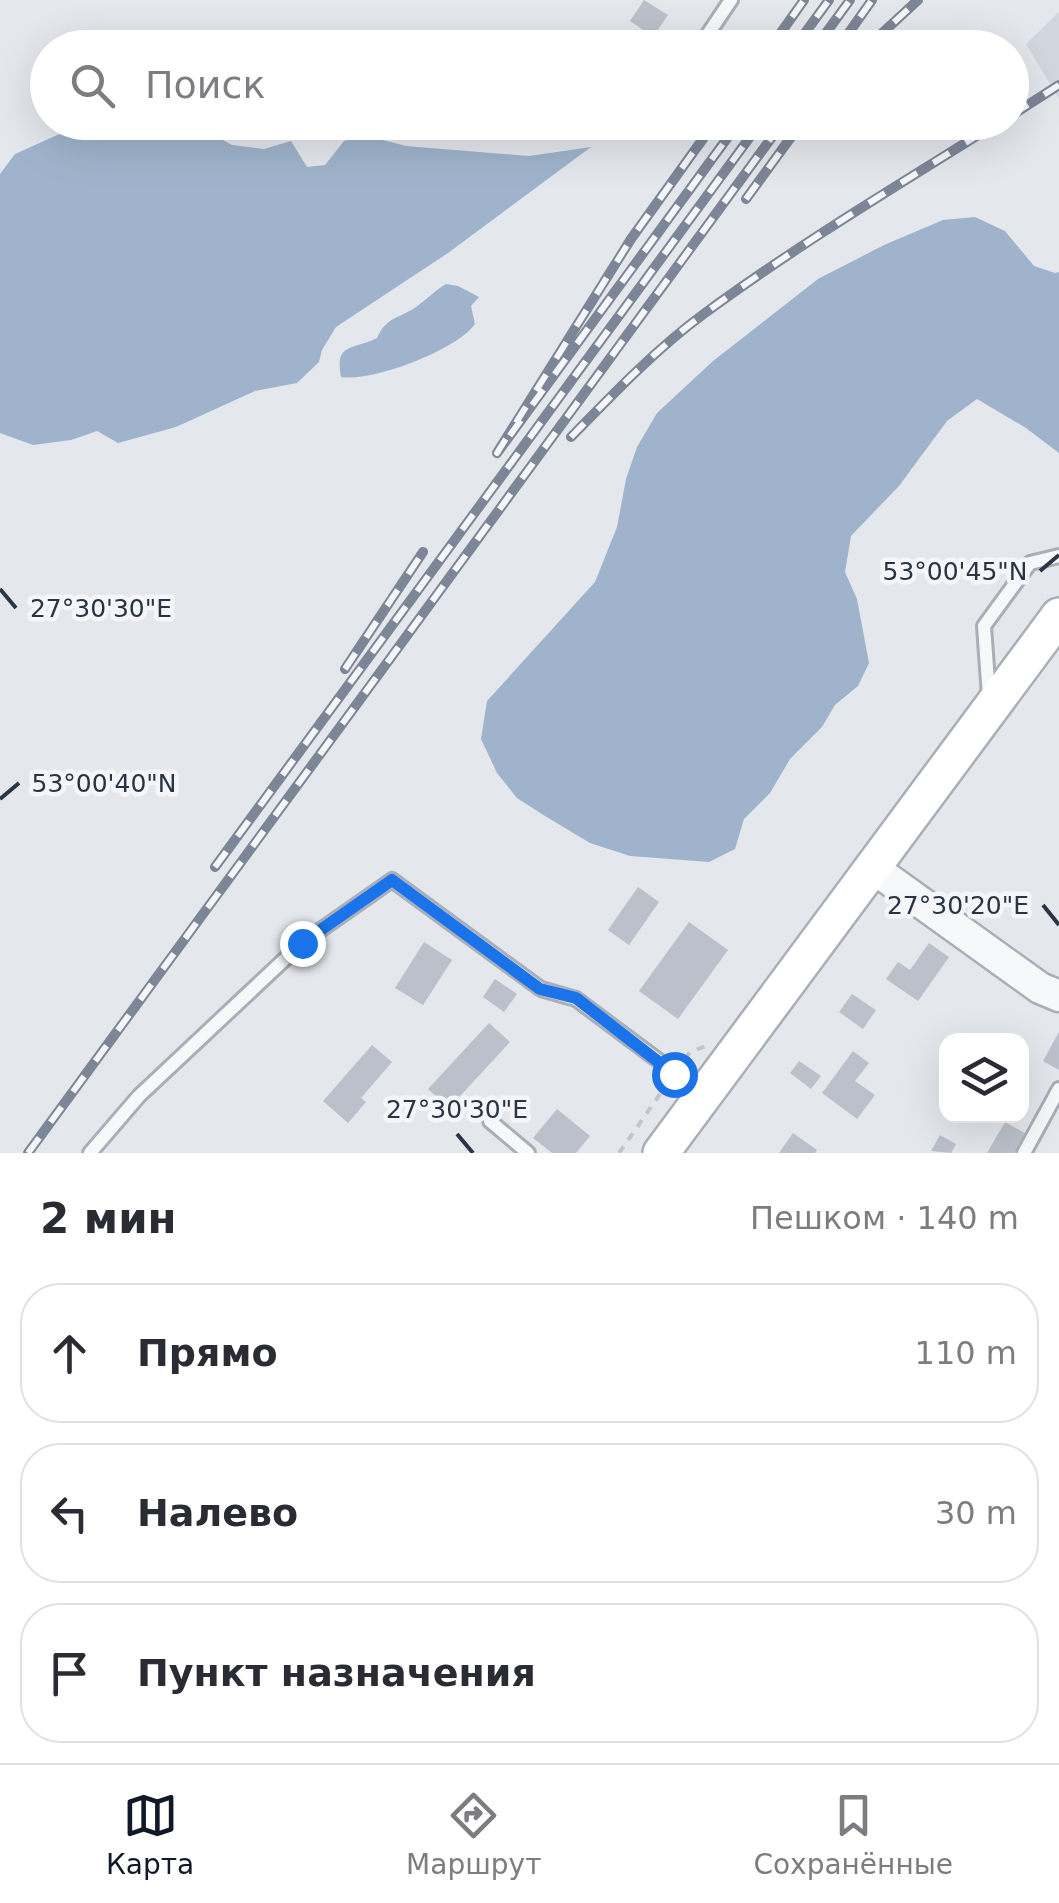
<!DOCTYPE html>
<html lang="ru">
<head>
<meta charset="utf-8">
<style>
	:root { --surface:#fff; --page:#f7f7f7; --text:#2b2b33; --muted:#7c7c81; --line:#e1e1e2; --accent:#111827 }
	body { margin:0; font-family:"DejaVu Sans",sans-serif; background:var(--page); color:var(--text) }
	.controls { position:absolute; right:30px; bottom:30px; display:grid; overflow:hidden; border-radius:20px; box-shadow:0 10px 40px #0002 }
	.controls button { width:90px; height:90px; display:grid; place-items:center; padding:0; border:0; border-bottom:2px solid var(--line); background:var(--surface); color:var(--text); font:50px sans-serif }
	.stop { position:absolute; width:30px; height:30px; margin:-22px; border:8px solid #1a73e8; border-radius:50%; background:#fff }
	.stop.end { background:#1a73e8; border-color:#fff; box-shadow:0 2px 10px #0008 }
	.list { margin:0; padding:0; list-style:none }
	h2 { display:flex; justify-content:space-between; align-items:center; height:130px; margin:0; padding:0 40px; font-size:42px }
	h2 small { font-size:32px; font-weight:400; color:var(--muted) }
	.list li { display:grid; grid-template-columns:65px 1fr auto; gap:30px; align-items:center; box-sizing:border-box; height:140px; margin:0 20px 20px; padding:0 20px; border:2px solid var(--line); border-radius:40px }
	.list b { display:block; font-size:38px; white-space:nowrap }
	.list em { font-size:32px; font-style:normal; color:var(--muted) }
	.icon { flex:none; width:55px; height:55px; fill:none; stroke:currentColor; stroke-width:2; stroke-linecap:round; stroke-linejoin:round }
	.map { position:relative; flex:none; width:1059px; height:1153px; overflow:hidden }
	.search { position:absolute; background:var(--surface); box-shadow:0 10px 40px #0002; left:30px; right:30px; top:30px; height:110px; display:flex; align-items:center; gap:25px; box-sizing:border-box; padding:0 35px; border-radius:55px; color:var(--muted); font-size:38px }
	.sheet { height:610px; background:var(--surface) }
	nav { display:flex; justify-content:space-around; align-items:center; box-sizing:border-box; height:140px; border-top:2px solid var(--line); background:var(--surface); font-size:28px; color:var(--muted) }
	nav a { display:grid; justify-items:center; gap:5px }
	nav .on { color:var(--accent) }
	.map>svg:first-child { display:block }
	.built { fill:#d2d6de }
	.water { fill:#9fb4cc }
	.building { fill:#bbc0ca }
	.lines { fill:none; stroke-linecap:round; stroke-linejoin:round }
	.service-casing { stroke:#a9aeb7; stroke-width:18 }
	.tertiary-casing { stroke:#a9aeb7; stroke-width:35 }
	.secondary-casing { stroke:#a9aeb7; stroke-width:40 }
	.path { stroke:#c2c5cb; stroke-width:4; stroke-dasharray:8 8; stroke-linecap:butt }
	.service { stroke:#f7f8fa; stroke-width:12 }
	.tertiary { stroke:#f7f8fa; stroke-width:30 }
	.secondary { stroke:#fff; stroke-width:35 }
	.rail-casing { stroke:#7d8696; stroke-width:10 }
	.rail { stroke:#f4f6f9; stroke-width:6; stroke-dasharray:19; stroke-linecap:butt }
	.route { stroke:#1a73e8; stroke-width:12 }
	.ticks { fill:none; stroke:#2b3445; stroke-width:4 }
	.ticks-label { font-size:25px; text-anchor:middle; fill:#2b3445; stroke:#f4f6f9; stroke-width:9; stroke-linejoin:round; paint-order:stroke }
</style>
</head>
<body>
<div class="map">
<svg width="1059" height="1153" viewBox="0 0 1059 1153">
	<rect width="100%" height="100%" fill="#e4e7ec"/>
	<path class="built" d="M1059,12V99L1026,44Z"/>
	<path class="water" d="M84,123H192L232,145L264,149L291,141L307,167L325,165L344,141L363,135L406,146L529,156L591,147L448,253L336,327L322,350L319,362L297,383L255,391L176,427L118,443L97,431L71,440L33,445L0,433V174L15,154Z
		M975,217L1005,231L1034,266L1055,273L1059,272V453L1026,428L977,399L947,421L899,486L851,536L845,572L857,599L869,663L858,686L835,705L822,727L790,759L770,793L744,819L735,849L709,862L630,856L590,843L545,816L517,798L497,773L481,739L487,701L595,582L617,527L626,479L637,447L657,413L713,361L818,279L884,245L943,220Z
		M446,284L458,286L479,297L471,306L475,324C457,350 373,382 341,377C334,342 354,350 377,338C386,318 396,319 413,309C425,301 434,291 446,284Z"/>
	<path class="building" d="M644,0L668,15L653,37L630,21Z
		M638,887L659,902L629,945L608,930Z
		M689,922L728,950L678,1019L639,991Z
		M424,942L452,960L423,1005L395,988Z
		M929,943L949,957L918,1001L886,979L898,962L910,970Z
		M495,979L517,994L504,1012L483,997Z
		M852,994L876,1010L863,1029L839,1012Z
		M489,1023L510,1042L449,1108L428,1089Z
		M1059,1032V1070L1043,1061Z
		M372,1045L392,1062L361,1098L366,1102L348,1123L323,1101Z
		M853,1051L869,1063L855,1081L875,1095L857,1119L822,1093Z
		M799,1061L821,1076L811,1089L790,1073Z
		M557,1109L590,1136L576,1153H552L533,1138Z
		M1005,1122L1025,1133L1014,1153H987Z
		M793,1133L817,1150L815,1153H779Z
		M940,1135L956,1144L951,1153L931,1151Z"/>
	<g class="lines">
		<defs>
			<path id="service" d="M700,46L731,0
				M989,696L984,626L1030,563L1059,556
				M490,1121L528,1153
				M90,1153L139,1096L302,943L392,880L541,989L576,999L702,1093
				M1024,1153L1059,1089"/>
			<path id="tertiary" d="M873,868L1040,988L1059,996"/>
			<path id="secondary" d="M661,1153L1059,616"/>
		</defs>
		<use href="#service" class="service-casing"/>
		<use href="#tertiary" class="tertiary-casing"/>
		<use href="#secondary" class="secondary-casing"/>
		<path class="path" d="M685,1059L690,1052L706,1046
			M619,1153L665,1087"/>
		<use href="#service" class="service"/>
		<use href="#tertiary" class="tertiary"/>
		<use href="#secondary" class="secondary"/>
		<defs>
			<path id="rail" d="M770,48L804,0
				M794,48L829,0
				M815,48L850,0
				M838,48L872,0
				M866,48L918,0
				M1012,115L1059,85
				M715,122L631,239L497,453L739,122
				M746,199L802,122
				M571,437C614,393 656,349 705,313C799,244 900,184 999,122
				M345,669L423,552
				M215,867L761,122
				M28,1153L783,122"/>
		</defs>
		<use href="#rail" class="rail-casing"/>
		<use href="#rail" class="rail"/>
	</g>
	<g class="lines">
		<path class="route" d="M302,943L392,880L540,989L576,998L674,1074"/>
	</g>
	<path class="ticks" d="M1040,571L1059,555M0,589L16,608M0,799L19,783M1043,905L1059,925M457,1134L473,1153"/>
	<g class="ticks-label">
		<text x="955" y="580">53°00'45"N</text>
		<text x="101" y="617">27°30'30"E</text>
		<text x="104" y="792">53°00'40"N</text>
		<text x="958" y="914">27°30'20"E</text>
		<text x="457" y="1118">27°30'30"E</text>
	</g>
</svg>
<div class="controls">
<button><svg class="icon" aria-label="layers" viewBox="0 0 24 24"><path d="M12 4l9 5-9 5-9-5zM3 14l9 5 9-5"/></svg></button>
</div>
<div class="stop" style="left:674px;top:1074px"></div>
<div class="stop end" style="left:302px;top:943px"></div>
<div class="search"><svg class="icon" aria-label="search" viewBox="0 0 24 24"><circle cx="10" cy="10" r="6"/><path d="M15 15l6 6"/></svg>Поиск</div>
</div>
<section class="sheet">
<h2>2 мин<small>Пешком · 140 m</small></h2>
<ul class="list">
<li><svg class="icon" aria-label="ahead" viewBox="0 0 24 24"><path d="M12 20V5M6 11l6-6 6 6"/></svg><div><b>Прямо</b></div><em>110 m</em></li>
<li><svg class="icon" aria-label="left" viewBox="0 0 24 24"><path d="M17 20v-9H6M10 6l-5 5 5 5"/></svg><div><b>Налево</b></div><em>30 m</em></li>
<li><svg class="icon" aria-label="arrive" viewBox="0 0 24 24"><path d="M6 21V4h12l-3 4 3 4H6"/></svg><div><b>Пункт назначения</b></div></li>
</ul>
</section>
<nav>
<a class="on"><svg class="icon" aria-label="map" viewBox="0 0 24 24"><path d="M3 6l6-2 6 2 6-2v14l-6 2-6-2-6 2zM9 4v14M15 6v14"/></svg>Карта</a>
<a><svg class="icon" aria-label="directions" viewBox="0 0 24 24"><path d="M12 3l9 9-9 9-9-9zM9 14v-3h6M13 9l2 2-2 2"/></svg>Маршрут</a>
<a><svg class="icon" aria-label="saved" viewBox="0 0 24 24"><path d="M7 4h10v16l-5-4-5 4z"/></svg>Сохранённые</a>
</nav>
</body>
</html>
